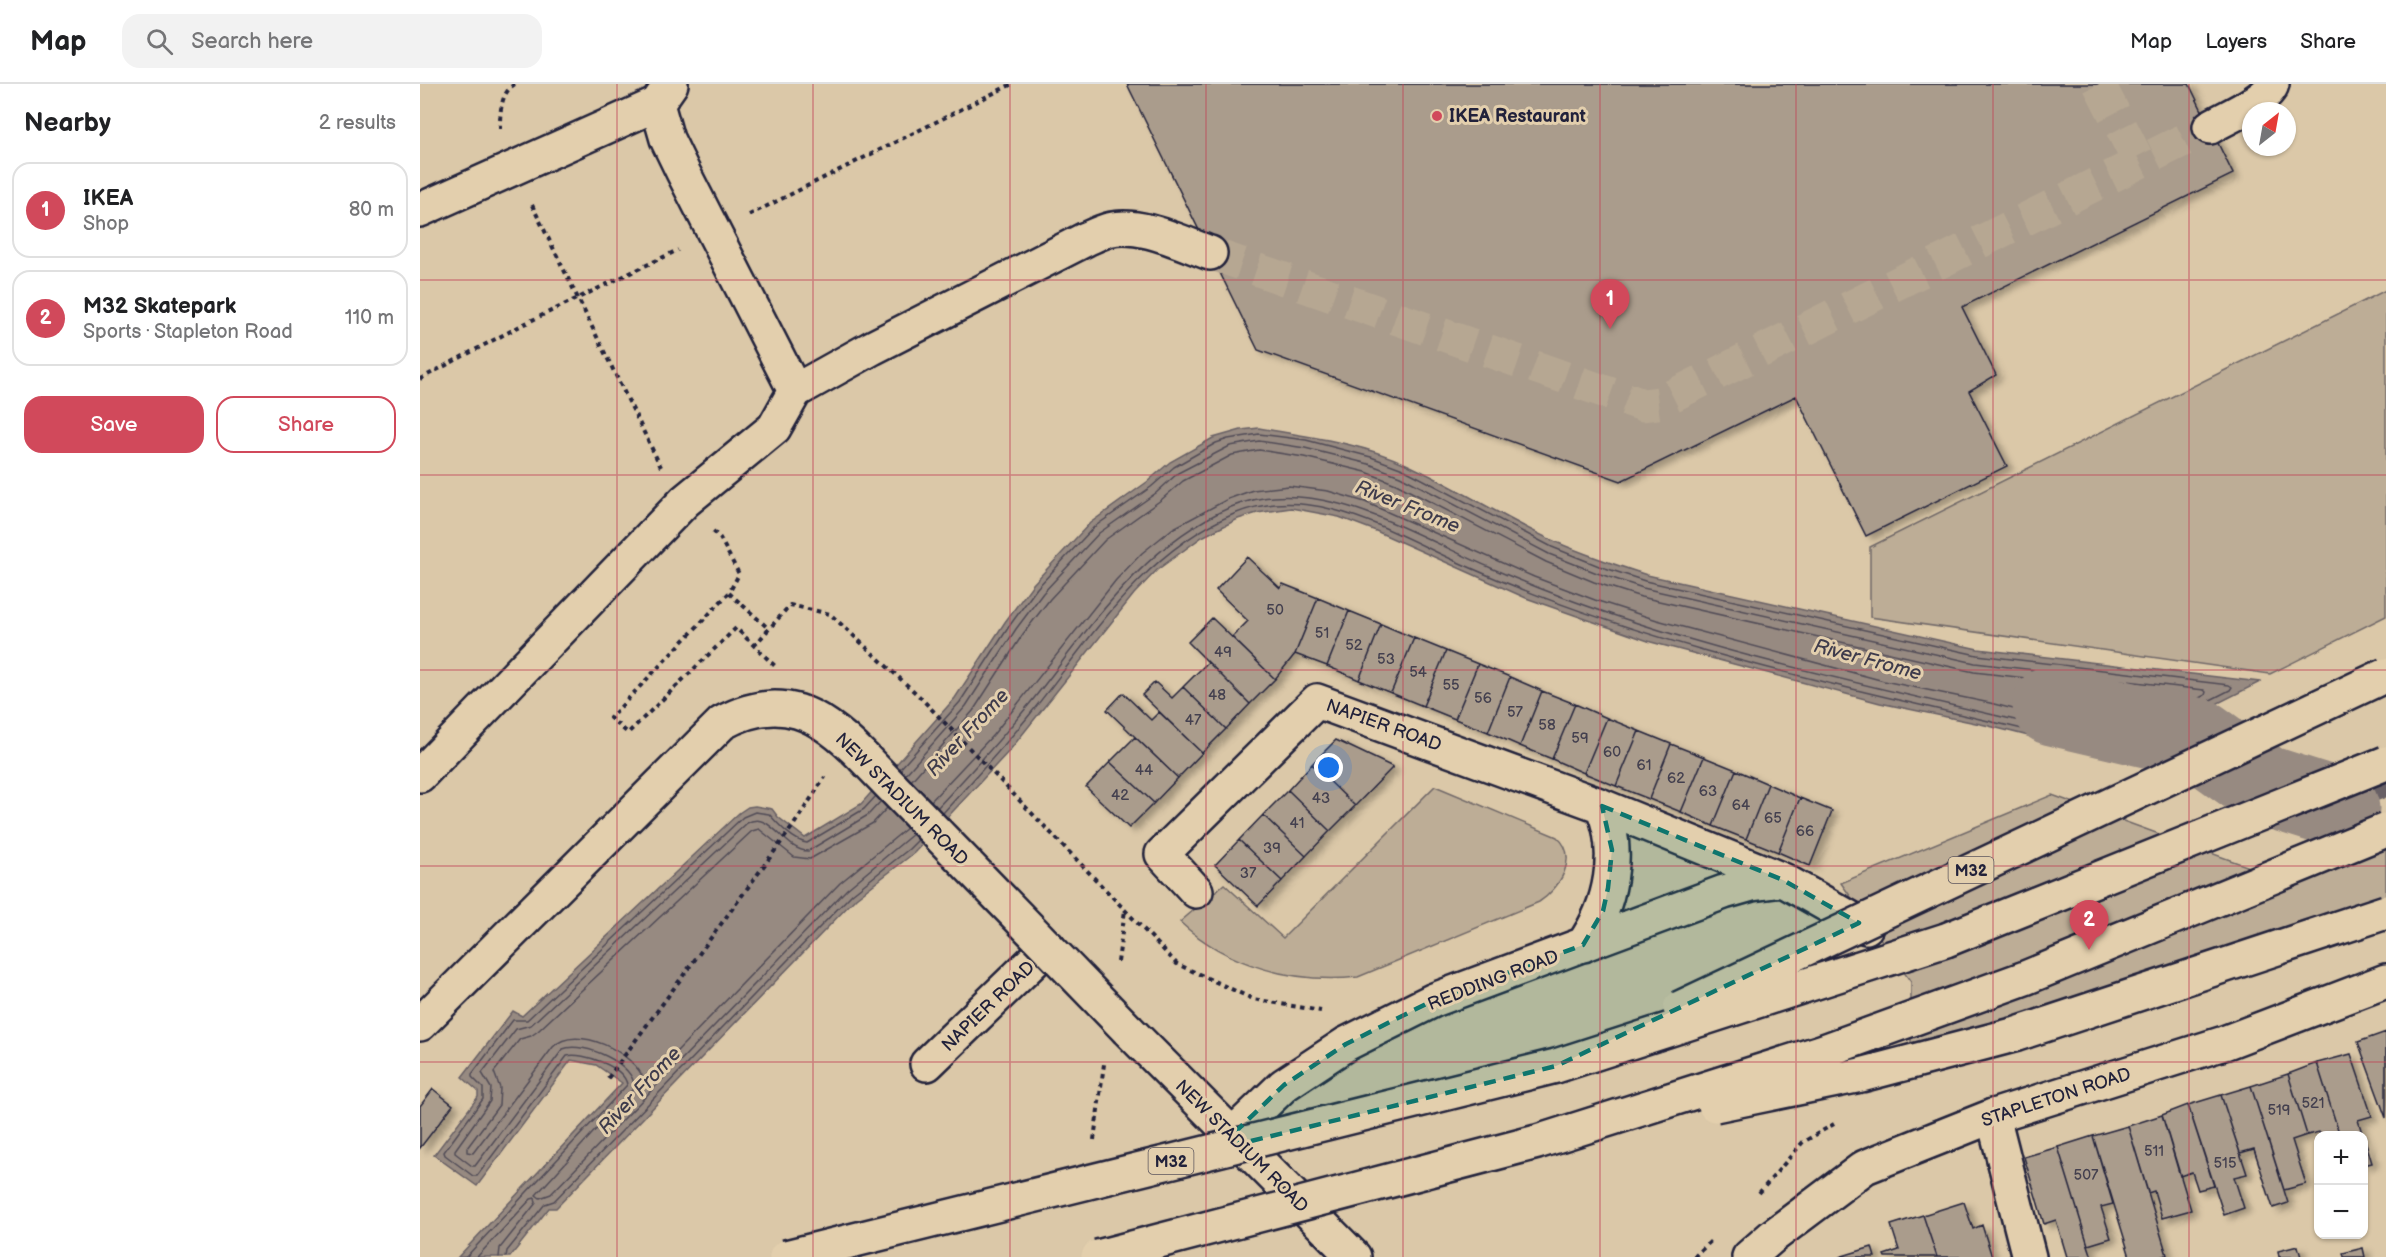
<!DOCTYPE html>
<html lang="en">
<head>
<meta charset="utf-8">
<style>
	:root { --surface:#fff; --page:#f2f2f2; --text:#202124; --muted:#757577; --line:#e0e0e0; --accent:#d1495b }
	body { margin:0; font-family:"Balsamiq Sans",sans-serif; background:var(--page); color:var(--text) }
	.controls { position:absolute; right:18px; bottom:18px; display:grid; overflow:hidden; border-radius:12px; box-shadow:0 2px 4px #0004 }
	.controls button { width:54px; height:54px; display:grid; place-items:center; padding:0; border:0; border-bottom:2px solid var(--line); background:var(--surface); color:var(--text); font:30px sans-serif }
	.compass { position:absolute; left:1822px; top:18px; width:54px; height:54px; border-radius:50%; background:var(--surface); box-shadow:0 2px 4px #0004; rotate:31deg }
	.you { position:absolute; left:909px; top:684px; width:21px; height:21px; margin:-15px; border:4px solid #fff; border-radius:50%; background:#1a73e8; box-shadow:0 0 0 9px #1a73e833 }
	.badge { display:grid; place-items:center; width:39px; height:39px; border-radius:50%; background:var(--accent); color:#fff; font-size:20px; font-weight:700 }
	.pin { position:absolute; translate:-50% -50px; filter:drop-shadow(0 2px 3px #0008) }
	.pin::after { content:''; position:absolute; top:32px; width:21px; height:18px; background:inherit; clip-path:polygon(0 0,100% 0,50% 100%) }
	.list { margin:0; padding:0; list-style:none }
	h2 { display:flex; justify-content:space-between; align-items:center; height:78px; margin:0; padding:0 24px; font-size:26px }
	h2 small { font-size:20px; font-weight:400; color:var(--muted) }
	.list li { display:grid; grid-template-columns:39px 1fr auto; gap:18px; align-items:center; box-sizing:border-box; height:96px; margin:0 12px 12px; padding:0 12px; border:2px solid var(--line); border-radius:18px }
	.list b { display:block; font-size:22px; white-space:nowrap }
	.list p { margin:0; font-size:20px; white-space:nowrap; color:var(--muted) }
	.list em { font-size:20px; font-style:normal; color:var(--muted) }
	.actions { display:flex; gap:12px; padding:18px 24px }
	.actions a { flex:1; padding:14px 0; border:2px solid var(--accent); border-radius:18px; text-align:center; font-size:21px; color:var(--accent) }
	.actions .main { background:var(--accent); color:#fff }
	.icon { flex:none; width:33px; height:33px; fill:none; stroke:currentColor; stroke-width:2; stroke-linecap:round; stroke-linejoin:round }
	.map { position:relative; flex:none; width:1966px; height:1173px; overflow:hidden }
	header { display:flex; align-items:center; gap:36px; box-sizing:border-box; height:84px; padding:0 30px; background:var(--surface); border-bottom:2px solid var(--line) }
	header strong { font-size:28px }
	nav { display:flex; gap:33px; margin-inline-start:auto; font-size:21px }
	.search { width:420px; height:54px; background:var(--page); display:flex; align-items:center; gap:15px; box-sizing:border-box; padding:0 21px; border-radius:18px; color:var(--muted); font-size:22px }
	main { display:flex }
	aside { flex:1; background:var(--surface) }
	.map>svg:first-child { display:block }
	.green { fill:#bdad96; stroke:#706868; stroke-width:1.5 }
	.water { fill:#978a81; stroke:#686065; stroke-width:1.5 }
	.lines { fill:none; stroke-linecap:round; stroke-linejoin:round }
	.shore { stroke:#514c57; stroke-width:1.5 }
	.stream { stroke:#686065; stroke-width:14 }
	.river { stroke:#978a81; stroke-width:81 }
	.building { fill:#aa9c8c; stroke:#22223b; stroke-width:1.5; filter:url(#shadow) }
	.minor-tunnel { stroke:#b6a792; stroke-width:33; stroke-dasharray:33 16; stroke-linecap:butt }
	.minor-casing { stroke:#22223b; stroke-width:38 }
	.major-casing { stroke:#22223b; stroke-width:38 }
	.path { stroke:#22223b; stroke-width:4; stroke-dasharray:4.5 4.5; stroke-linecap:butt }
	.minor { stroke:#e3cfad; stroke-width:33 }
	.major { stroke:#e3cfad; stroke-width:33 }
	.minor-bridge-casing { stroke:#22223b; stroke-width:38; stroke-linecap:butt }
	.highway-bridge-casing { stroke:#22223b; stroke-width:38; stroke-linecap:butt }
	.minor-bridge { stroke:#e3cfad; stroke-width:33 }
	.highway-bridge { stroke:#e3cfad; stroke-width:33 }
	.marked { fill:#0f766e; fill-opacity:0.2; stroke:#0f766e; stroke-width:4.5; stroke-dasharray:12 8; stroke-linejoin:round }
	.grid { fill:none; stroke:#c04558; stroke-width:1.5; stroke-opacity:0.55 }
	.poi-dot { fill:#d1495b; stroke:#e3cfad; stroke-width:2 }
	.labels { text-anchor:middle; stroke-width:6; stroke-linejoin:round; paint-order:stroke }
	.number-label { font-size:15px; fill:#44404f }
	.shield { fill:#e3cfad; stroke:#5c565d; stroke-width:1.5 }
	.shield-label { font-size:16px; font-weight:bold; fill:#22223b }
	.poi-label { font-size:18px; font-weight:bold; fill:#22223b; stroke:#e3cfad; text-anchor:start }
	.street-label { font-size:18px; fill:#22223b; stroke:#e3cfad }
	.water-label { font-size:20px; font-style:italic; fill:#3f3c4c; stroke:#e3cfad }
</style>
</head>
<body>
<header>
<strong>Map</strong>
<div class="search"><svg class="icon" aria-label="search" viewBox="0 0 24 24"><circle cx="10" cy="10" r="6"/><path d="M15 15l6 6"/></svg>Search here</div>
<nav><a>Map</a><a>Layers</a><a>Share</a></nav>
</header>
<main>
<aside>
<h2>Nearby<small>2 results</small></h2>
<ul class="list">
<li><span class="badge">1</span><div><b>IKEA</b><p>Shop</p></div><em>80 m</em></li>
<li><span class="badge">2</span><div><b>M32 Skatepark</b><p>Sports · Stapleton Road</p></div><em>110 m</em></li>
</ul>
<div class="actions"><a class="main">Save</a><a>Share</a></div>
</aside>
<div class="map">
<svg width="1966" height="1173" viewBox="0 0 1966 1173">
	<defs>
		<filter id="shadow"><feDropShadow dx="6" dy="4" stdDeviation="3" flood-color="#0004"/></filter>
	</defs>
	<rect width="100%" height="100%" fill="#dbc8a8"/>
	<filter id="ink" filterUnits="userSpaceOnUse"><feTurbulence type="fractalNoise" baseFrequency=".0167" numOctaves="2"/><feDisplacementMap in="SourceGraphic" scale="12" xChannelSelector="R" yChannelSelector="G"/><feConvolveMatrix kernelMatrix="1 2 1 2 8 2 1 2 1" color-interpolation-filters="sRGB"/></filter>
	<g filter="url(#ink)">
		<path class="green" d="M1966,206V532L1850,590L1450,533V463Z
			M1015,702L1137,753C1160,773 1139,805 1119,818L938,893C875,900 807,882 760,838L804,800L863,854Z
			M1632,711L1832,784L1966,756V835L1491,990V898L1421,799Z"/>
		<path class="water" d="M839,344C889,353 939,358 986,380C1037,403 1085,435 1136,458C1166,471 1196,481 1227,491L1558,565L1840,598L1695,671H1684L1565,641L1460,619L1231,558L1106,514L956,447L919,433L871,424L837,429L818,435L782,453L737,486L714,510L590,666L494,769L436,814L136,1124H129L90,1173H38L202,999L176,981L151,976L57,1102L14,1071L58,1013V1007L42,993L93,927L102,932L319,729L328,723L335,722L352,725L358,733L385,754L441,720L535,614L585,538L613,500L670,439L727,398L750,378L793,354L821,346Z"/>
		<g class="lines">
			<path class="shore" d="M480,685L540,618L590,541L617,504L674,443L731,403L754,383L796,359L808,355L839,350L886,356L951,373L983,385L1132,463L1179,482L1225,497L1557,571L1809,601L1812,603L1810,606L1694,665H1685C1469,611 1247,572 1042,480C972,449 893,397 814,430C724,467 670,555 611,629C583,664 553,696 523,729
				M485,691L546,622L596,545L623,509L679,449L736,409L758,389L810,362L839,357L885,364L949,380L980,392L1129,470L1177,489L1223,504L1555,579L1784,606L1786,608L1785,611L1692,658H1686C1480,606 1267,570 1071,484C993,451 897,387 811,423C722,461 669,545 611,618C581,655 550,689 517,724
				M491,697L553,627L603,550L630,515L685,456L741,416L763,397L812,371L839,366L884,373L946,388L976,400L1126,478L1174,498L1221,513L1554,588L1753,611L1755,614L1754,617L1687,649L1570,619L1464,597L1237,536L1175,516L1114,493L945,418L908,407L869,402L833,406L808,415L752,445L722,469L696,496L573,651L511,717
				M461,717L448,731L388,767C364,767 350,725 327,739L111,941L96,945L62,989L71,1004L70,1017L35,1066V1069L52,1082H55L143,965C163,957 217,980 214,1004L116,1111L120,1114L131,1110L427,805L493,750
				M467,724L453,739L390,775L374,773L339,745L332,747L118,947L111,952L100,955L74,988L80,1004L79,1021L47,1064V1068L53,1069L133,963C156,939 215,969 224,996L228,997L420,799L487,744
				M46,1173L207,1001C205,983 163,968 147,972L57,1092H53L25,1071L24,1068L63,1015V1004L52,993V990L93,936H107L323,733L335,728L349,730C358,740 373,757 387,759L444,725L456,712
				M57,1173L111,1115L115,1114L116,1119L80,1164L79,1173
				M86,1173L87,1167L125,1120L134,1117L432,810L489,765L498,756"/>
			<path class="stream" d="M1919,725L1966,706"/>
			<path class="river" d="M1633,621L1779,655L1843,701L1919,725"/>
		</g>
		<path class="building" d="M707,0H1769L1813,90L1542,223L1576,291L1549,307L1587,382L1446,452L1376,312L1201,397L838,266Z
			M827,473L860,504L863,500L898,514L875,570L855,595L812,553L828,537L796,506Z
			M898,514L929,527L907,582L875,570Z
			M929,527L961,540L939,596L907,582Z
			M792,534L855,595L830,620L768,558Z
			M961,540L994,554L971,609L939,596Z
			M994,554L1026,567L1003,622L971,609Z
			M1026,567L1058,580L1035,635L1003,622Z
			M788,578L830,620L806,645L763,603Z
			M1058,580L1090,593L1068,648L1035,635Z
			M1090,593L1122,607L1100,662L1068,648Z
			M735,598L752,614L763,603L806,645L782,669L722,611Z
			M1122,607L1155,620L1132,675L1100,662Z
			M703,609L731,636L739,628L782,669L758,694L687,626Z
			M1155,620L1187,634L1164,689L1132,675Z
			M1187,634L1219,647L1196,702L1164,689Z
			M1219,647L1251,660L1229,715L1196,702Z
			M715,653L758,694L734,719L690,678Z
			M916,656L973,683L935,722L892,680Z
			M1251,660L1284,673L1261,728L1229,715Z
			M1284,673L1316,686L1293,742L1261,728Z
			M690,678L734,719L709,744L666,703Z
			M892,680L935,722L910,747L868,706Z
			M1316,686L1348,700L1326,755L1293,742Z
			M1348,700L1380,714L1358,768L1326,755Z
			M868,706L910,747L886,772L843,731Z
			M1380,714L1412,727L1390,782L1358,768Z
			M843,731L886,772L862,797L819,756Z
			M819,756L862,797L838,822L795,781Z
			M1966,948V1034L1938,958Z
			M1931,970L1952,1032L1938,1036L1943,1052H1920L1897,979Z
			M1897,979L1920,1052H1901L1899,1048L1887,1051L1868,990Z
			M1868,990L1887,1051L1872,1056L1886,1100L1864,1106L1831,1002Z
			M1831,1002L1868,1119L1853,1124L1834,1065L1820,1069L1801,1011Z
			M13,1005L33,1021L0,1064V1022Z
			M1801,1011L1827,1090L1814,1093L1824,1124L1804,1131L1768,1021Z
			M1768,1021L1794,1102L1778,1106L1772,1088L1760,1092L1742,1031Z
			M1742,1031L1771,1126L1742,1134L1734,1107L1728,1109L1708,1042Z
			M1708,1042L1747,1171L1740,1173H1710L1673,1052Z
			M1673,1052L1693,1120L1681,1123L1691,1154L1668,1161L1638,1063Z
			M1944,1052L1952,1079L1944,1081Z
			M1638,1063L1668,1161L1672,1173H1647L1636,1136L1624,1140L1604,1073Z
			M1544,1118L1553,1145L1562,1141L1572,1173H1517L1503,1131Z
			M1503,1131L1517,1173H1465L1464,1171L1479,1166L1471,1141Z
			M1878,1162L1881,1173H1859L1858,1167Z
			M1452,1163L1455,1173H1419Z
			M1943,1164L1945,1173H1924L1923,1169Z"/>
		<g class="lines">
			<path class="minor-tunnel" d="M1679,0L1719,78
				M790,169L1223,321L1238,319L1790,43"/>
			<defs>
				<path id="minor" d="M237,20L247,55L263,88L375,307
					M1790,43C1805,34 1848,16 1852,0
					M0,126L237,20L251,0
					M0,691L265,417L354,344L375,307L452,264L666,155C673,152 681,148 688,146C718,137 762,159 790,169
					M776,807L742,770L897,617L1182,722L1363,796L1446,843
					M1163,861C1191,822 1202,767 1182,722
					M0,940L302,639C361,607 400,629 443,673
					M708,946L934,1173
					M507,980L628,863
					M1573,1032L1609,1173
					M811,1052L864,1001L926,960L1014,916L1304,808L1332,800L1363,796"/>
				<path id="major" d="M1329,1173L1353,1152L1445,1083L1573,1032L1804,959L1966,897"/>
			</defs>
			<use href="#minor" class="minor-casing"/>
			<use href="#major" class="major-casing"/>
			<path class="path" d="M80,45C80,30 80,9 95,0
				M112,121L241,383
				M329,131L592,0
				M0,295L102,241L258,166
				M293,447L300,454L319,490L309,509L190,634L208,649L316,544L356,583
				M309,509L349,545
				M334,562L370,521L410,530L499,612L757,880L833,915L901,927
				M698,878L705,826
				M188,994L373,742L405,693
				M674,1056L684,980
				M1339,1109L1383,1058L1414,1040
				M1274,1173L1291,1157"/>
			<use href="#minor" class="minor"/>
			<use href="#major" class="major"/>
			<defs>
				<path id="minor-bridge" d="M443,673L708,946"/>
				<path id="highway-bridge" d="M1260,924L1966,591
					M1295,1021L1441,991L1597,950L1966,828
					M366,1173L1136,982L1526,856L1966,679
					M678,1173L1117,1058L1401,968L1605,894L1966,746"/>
			</defs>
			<use href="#minor-bridge" class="minor-bridge-casing"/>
			<use href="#highway-bridge" class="highway-bridge-casing"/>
			<use href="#minor-bridge" class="minor-bridge"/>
			<use href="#highway-bridge" class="highway-bridge"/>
		</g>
	</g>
	<path class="marked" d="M1182,722L1363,796L1439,839L1136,982L819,1060L811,1052L864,1001L926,960L1014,916L1163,861L1183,827L1188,804L1192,766Z"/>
	<path class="grid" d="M197,0V1173M393,0V1173M590,0V1173M786,0V1173M983,0V1173M1180,0V1173M1376,0V1173M1573,0V1173M1769,0V1173M0,196H1966M0,391H1966M0,586H1966M0,782H1966M0,978H1966"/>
	<circle class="poi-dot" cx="1017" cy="32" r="6"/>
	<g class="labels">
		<g class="number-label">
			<text x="855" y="531">50</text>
			<text x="902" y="554">51</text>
			<text x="934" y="566">52</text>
			<text x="803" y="573">49</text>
			<text x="966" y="580">53</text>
			<text x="998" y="593">54</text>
			<text x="1031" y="606">55</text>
			<text x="797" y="616">48</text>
			<text x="1063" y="619">56</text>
			<text x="1095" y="633">57</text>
			<text x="773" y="641">47</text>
			<text x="1127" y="646">58</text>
			<text x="1160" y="659">59</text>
			<text x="1192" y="673">60</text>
			<text x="1224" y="686">61</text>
			<text x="724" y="691">44</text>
			<text x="1256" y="699">62</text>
			<text x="1288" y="712">63</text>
			<text x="700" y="716">42</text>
			<text x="901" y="719">43</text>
			<text x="1321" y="726">64</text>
			<text x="1353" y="739">65</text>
			<text x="877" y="744">41</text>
			<text x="1385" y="752">66</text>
			<text x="852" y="769">39</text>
			<text x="828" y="794">37</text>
			<text x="1893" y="1024">521</text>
			<text x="1859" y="1031">519</text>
			<text x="1734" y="1072">511</text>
			<text x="1805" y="1084">515</text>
			<text x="1666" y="1096">507</text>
		</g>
		<g class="shield">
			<rect x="1528.5" y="773" width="45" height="26" rx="4.5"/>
			<rect x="728.5" y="1064" width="45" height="26" rx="4.5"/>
		</g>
		<g class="shield-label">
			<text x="1551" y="792">M32</text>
			<text x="751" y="1083">M32</text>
		</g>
		<g class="poi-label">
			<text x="1029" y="38">IKEA Restaurant</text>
		</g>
		<g class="street-label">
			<text transform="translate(964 641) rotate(20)" y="6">NAPIER ROAD</text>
			<text transform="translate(482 715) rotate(45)" y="6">NEW STADIUM ROAD</text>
			<text transform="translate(1073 896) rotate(-21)" y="6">REDDING ROAD</text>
			<text transform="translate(568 922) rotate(-44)" y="6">NAPIER ROAD</text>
			<text transform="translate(1636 1013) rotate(-18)" y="6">STAPLETON ROAD</text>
			<text transform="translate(822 1062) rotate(45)" y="6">NEW STADIUM ROAD</text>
		</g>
		<g class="water-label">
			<text transform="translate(988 422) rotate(22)" y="7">River Frome</text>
			<text transform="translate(1448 575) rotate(15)" y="7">River Frome</text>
			<text transform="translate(547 648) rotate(-47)" y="7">River Frome</text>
			<text transform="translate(219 1006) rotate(-47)" y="7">River Frome</text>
		</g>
	</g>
</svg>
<div class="controls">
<button>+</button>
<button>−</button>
</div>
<svg class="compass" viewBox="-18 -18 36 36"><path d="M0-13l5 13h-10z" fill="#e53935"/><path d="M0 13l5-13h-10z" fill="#757577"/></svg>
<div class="you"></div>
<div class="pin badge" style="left:1190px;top:245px">1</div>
<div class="pin badge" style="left:1669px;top:866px">2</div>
</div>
</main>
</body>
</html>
